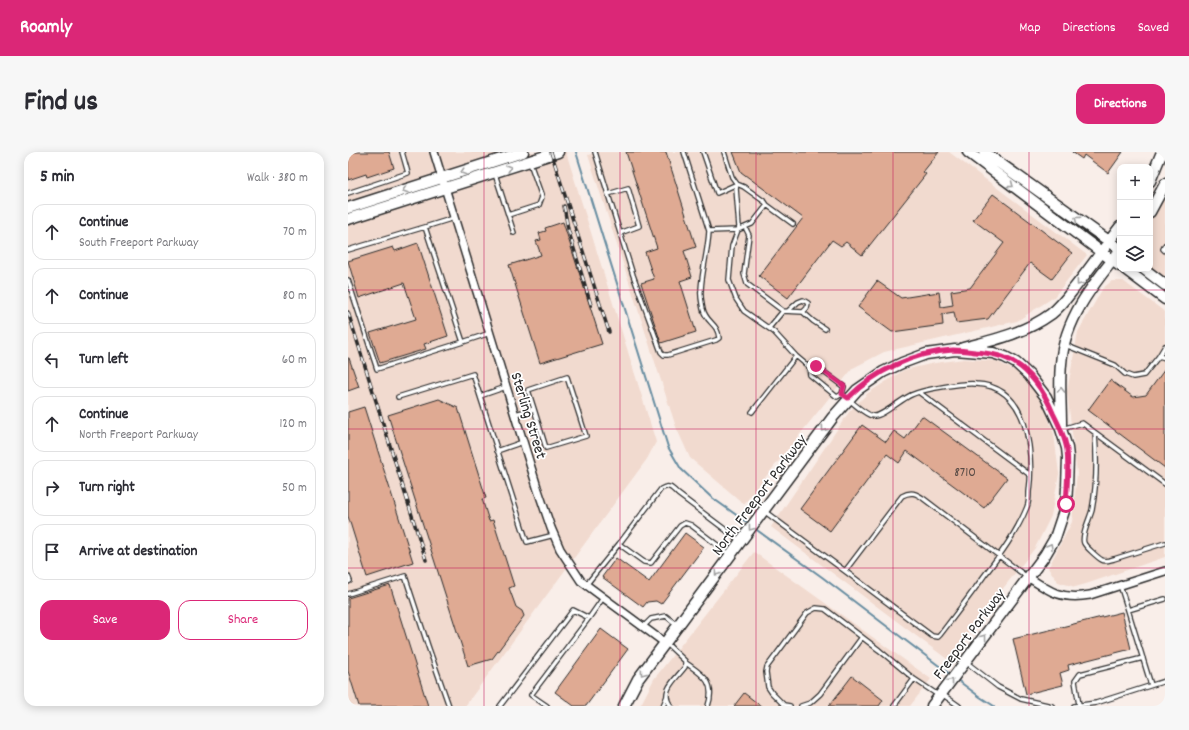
<!DOCTYPE html>
<html lang="en">
<head>
<meta charset="utf-8">
<style>
	:root { --surface:#fff; --page:#f7f7f7; --text:#2b2b33; --muted:#7c7c81; --line:#e1e1e2; --accent:#db2777 }
	body { margin:0; font-family:Dekko,sans-serif; background:var(--page); color:var(--text) }
	.controls { position:absolute; right:12px; top:12px; display:grid; overflow:hidden; border-radius:8px; box-shadow:0 2px 10px #0003 }
	.controls button { width:36px; height:36px; display:grid; place-items:center; padding:0; border:0; border-bottom:1px solid var(--line); background:var(--surface); color:var(--text); font:20px sans-serif }
	.stop { position:absolute; width:12px; height:12px; margin:-9px; border:3px solid #db2777; border-radius:50%; background:#fff }
	.stop.end { background:#db2777; border-color:#fff; box-shadow:0 1px 4px #0008 }
	.list { margin:0; padding:0; list-style:none }
	h2 { display:flex; justify-content:space-between; align-items:center; height:52px; margin:0; padding:0 16px; font-size:17px }
	h2 small { font-size:13px; font-weight:400; color:var(--muted) }
	.list li { display:grid; grid-template-columns:26px 1fr auto; gap:12px; align-items:center; box-sizing:border-box; height:56px; margin:0 8px 8px; padding:0 8px; border:1px solid var(--line); border-radius:12px }
	.list b { display:block; font-size:15px; white-space:nowrap }
	.list p { margin:0; font-size:13px; white-space:nowrap; color:var(--muted) }
	.list em { font-size:13px; font-style:normal; color:var(--muted) }
	.actions { display:flex; gap:8px; padding:12px 16px }
	.actions a { flex:1; padding:9px 0; border:1px solid var(--accent); border-radius:12px; text-align:center; font-size:14px; color:var(--accent) }
	.actions .main { background:var(--accent); color:#fff }
	.icon { flex:none; width:22px; height:22px; fill:none; stroke:currentColor; stroke-width:2; stroke-linecap:round; stroke-linejoin:round }
	.map { position:relative; flex:none; width:817px; height:554px; overflow:hidden; border-radius:12px }
	header { display:flex; align-items:center; gap:24px; box-sizing:border-box; height:56px; padding:0 20px; background:var(--accent); color:#fff }
	header strong { font-size:19px }
	nav { display:flex; gap:22px; margin-inline-start:auto; font-size:14px }
	.intro { display:flex; align-items:center; justify-content:space-between; box-sizing:border-box; height:96px; padding:0 24px }
	h1 { margin:0; font-size:28px }
	.button { padding:10px 18px; border-radius:12px; background:var(--accent); color:#fff; font-size:14px; font-weight:700 }
	main { display:flex; gap:24px; padding:0 24px }
	aside { flex:1; background:var(--surface); border-radius:12px; box-shadow:0 2px 10px #0003 }
	.map>svg:first-child { display:block }
	.built { fill:#f1dacf }
	.lines { fill:none; stroke-linecap:round; stroke-linejoin:round }
	.stream { stroke:#678da1; stroke-width:2 }
	.building { fill:#dfaa93; stroke:#2b2b2b }
	.service-casing { stroke:#2b2b2b; stroke-width:6 }
	.minor-casing { stroke:#2b2b2b; stroke-width:10 }
	.secondary-casing { stroke:#2b2b2b; stroke-width:13 }
	.service { stroke:#fff; stroke-width:3.5 }
	.minor { stroke:#fff; stroke-width:7 }
	.secondary { stroke:#fff; stroke-width:10 }
	.rail-casing { stroke:#2b2b2b; stroke-width:3.5 }
	.rail { stroke:#fff; stroke-width:2; stroke-dasharray:6; stroke-linecap:butt }
	.oneway { stroke:#a0a0a0 }
	.route { stroke:#db2777; stroke-width:5 }
	.grid { fill:none; stroke:#c2185b; stroke-width:1; stroke-opacity:0.55 }
	.labels { text-anchor:middle; stroke-width:3.5; stroke-linejoin:round; paint-order:stroke }
	.number-label { font-size:14px; fill:#584b45 }
	.street-label { font-size:16px; fill:#2b2b2b; stroke:#fff }
</style>
</head>
<body>
<header>
<strong>Roamly</strong>
<nav><a>Map</a><a>Directions</a><a>Saved</a></nav>
</header>
<div class="intro"><h1>Find us</h1><a class="button">Directions</a></div>
<main>
<aside>
<h2>5 min<small>Walk · 380 m</small></h2>
<ul class="list">
<li><svg class="icon" aria-label="ahead" viewBox="0 0 24 24"><path d="M12 20V5M6 11l6-6 6 6"/></svg><div><b>Continue</b><p>South Freeport Parkway</p></div><em>70 m</em></li>
<li><svg class="icon" aria-label="ahead" viewBox="0 0 24 24"><path d="M12 20V5M6 11l6-6 6 6"/></svg><div><b>Continue</b></div><em>80 m</em></li>
<li><svg class="icon" aria-label="left" viewBox="0 0 24 24"><path d="M17 20v-9H6M10 6l-5 5 5 5"/></svg><div><b>Turn left</b></div><em>60 m</em></li>
<li><svg class="icon" aria-label="ahead" viewBox="0 0 24 24"><path d="M12 20V5M6 11l6-6 6 6"/></svg><div><b>Continue</b><p>North Freeport Parkway</p></div><em>120 m</em></li>
<li><svg class="icon" aria-label="right" viewBox="0 0 24 24"><path d="M7 20v-9h11M14 6l5 5-5 5"/></svg><div><b>Turn right</b></div><em>50 m</em></li>
<li><svg class="icon" aria-label="arrive" viewBox="0 0 24 24"><path d="M6 21V4h12l-3 4 3 4H6"/></svg><div><b>Arrive at destination</b></div></li>
</ul>
<div class="actions"><a class="main">Save</a><a>Share</a></div>
</aside>
<div class="map">
<svg width="817" height="554" viewBox="0 0 817 554">
	<rect width="100%" height="100%" fill="#f9eee9"/>
	<filter id="ink" filterUnits="userSpaceOnUse"><feTurbulence type="fractalNoise" baseFrequency=".025" numOctaves="2"/><feDisplacementMap in="SourceGraphic" scale="8" xChannelSelector="R" yChannelSelector="G"/><feConvolveMatrix kernelMatrix="1 2 1 2 8 2 1 2 1" color-interpolation-filters="sRGB"/></filter>
	<g filter="url(#ink)">
		<path class="built" d="M0,0H218L308,290L299,307L117,554H0Z
			M249,0H601L739,103L706,145L669,169L536,200L505,216L396,352L342,306L328,275L240,3Z
			M817,42V129L802,117V67Z
			M764,129H775L817,160V405L738,432L727,435L710,430L700,416L724,370L729,321L719,240L730,180L755,136Z
			M616,207L648,209L673,222L695,251L706,282L711,322L703,364L687,396L599,507L423,375L501,260L520,241L556,218L587,211Z
			M406,400L583,527L562,554H292L306,527Z"/>
		<g class="lines">
			<path class="stream" d="M228,0L320,295L333,317L363,345L401,372
				M406,376L474,425L603,523
				M608,527L632,545L646,554"/>
		</g>
		<path class="building" d="M0,0H41L46,16L19,25L18,22L0,28Z
			M278,0H318L348,95L336,99L344,125L332,129L348,180L313,191L293,131L306,127L297,100L309,96Z
			M385,0H591L575,20L578,22L514,103L498,90L493,94L484,88L440,146L411,124L455,66L393,20Z
			M724,0H775L760,21L736,3L734,7Z
			M645,42L724,101L704,127L682,111L640,167L608,171L606,160L594,162L595,173L544,180L510,155L529,129L553,146L591,140L593,155L605,153L603,139L622,136L656,91L625,68Z
			M215,70L254,192L192,211L161,113L193,103L188,89L193,88L191,81L198,79L197,76Z
			M70,91L100,184L76,192L78,197L32,211L22,181L68,167L56,131L11,146L0,109L45,95L47,99Z
			M0,206H1L11,235L0,239Z
			M817,217V316L740,258L762,228L785,245L798,243Z
			M91,247L110,256L138,346L134,347L141,369L145,368L166,434L161,436L168,455L174,459L176,464L144,507L120,514L40,263Z
			M16,255L65,410L19,425L0,364V260Z
			M574,264L659,326L636,356L559,299L551,311L539,302L482,379L452,357L514,273L538,290L546,279L557,287Z
			M337,381L356,395L313,452L308,449L299,450L295,455L254,425L268,406L301,430Z
			M42,433L80,554H11L0,519V446Z
			M774,460L783,497L720,513L721,518L712,521L715,533L678,542L665,487Z
			M253,477L280,497L238,554H226L207,540Z
			M504,524L535,548L531,554H481Z
			M396,541L413,554H386Z"/>
		<g class="lines">
			<defs>
				<path id="service" d="M247,0L285,123L313,200L316,203H320L368,188L371,186C370,171 358,171 355,157C354,151 352,144 353,138C354,118 360,99 361,79L336,0
					M355,0L369,41L389,32L396,35L417,50L419,53L404,72L390,78L384,94L381,128L388,147L396,159L426,180L448,204L461,215L462,223L489,245L494,242L496,235L468,214L461,215
					M147,22L166,81
					M0,41L60,21L54,0
					M260,42L280,36L291,74L272,81
					M419,53L445,72
					M160,63L191,53L194,45L182,11
					M77,75L106,66
					M397,75L401,83L396,122L399,132L435,159L455,160L465,169L477,177
					M361,79L390,78L391,75L388,36L389,32L384,25L376,0
					M817,93L815,97L817,99
					M0,98L77,75L115,190L29,217L0,128
					M440,159L450,150L455,148L460,151L459,156L455,160
					M421,176L435,159
					M115,190L142,181
					M717,193L767,213L777,222L785,225L796,223L811,204L817,206
					M811,204L817,194
					M158,235L132,244L175,378L179,390L206,383
					M572,241L682,323
					M494,242C502,248 518,264 526,264C533,265 554,247 563,243C576,237 613,231 628,232C653,233 668,248 676,271C683,294 684,316 681,340C681,345 681,350 679,355C669,380 652,403 636,424C622,444 607,463 592,483L590,485L584,484L497,419
					M50,245L125,222L132,244
					M404,260L448,204
					M167,262L186,257L198,296L238,284L219,225L180,238L186,257
					M714,277L734,271L817,332
					M747,281C749,307 749,332 744,358C742,366 733,384 736,391C737,394 750,406 754,408C757,410 762,408 766,407L817,391
					M149,299L175,290
					M416,359L497,419L554,344C563,339 568,341 576,347L679,425
					M271,392L313,337C321,332 324,336 330,342L391,388
					M0,424L2,429L0,430
					M238,433L271,392L296,410L303,411L332,374L337,371L343,373L381,402
					M772,433L780,458L817,447
					M0,442L57,424L80,494L101,554
					M780,458L803,533
					M295,475L303,467L318,464L329,473
					M318,491L337,509V515C328,527 311,539 323,554
					M618,510L650,535L673,547L704,554
					M338,511C355,523 368,530 360,554
					M594,542L611,554
					M731,553L727,529L732,522L795,506
					M152,554L225,458L241,466L255,446
					M199,554L183,543L241,466
					M315,554L319,544
					M442,554L436,553L424,541L420,535L418,520L419,515L459,461L468,456L477,457L531,498L566,527L590,543
					M453,554L462,551L472,542L514,485
					M546,554L566,527
					M726,554L748,551L817,529"/>
				<path id="minor" d="M86,0L189,335L203,376L212,397L233,429L317,491
					M680,425C702,440 714,448 742,443L817,419"/>
				<path id="secondary" d="M620,0L772,114
					M636,0L772,97
					M802,29L814,0
					M0,56L175,0
					M802,60L817,32
					M0,67L210,0
					M777,117L817,147
					M796,117L817,133
					M615,196C646,188 677,181 703,162C712,155 718,147 724,139C741,118 756,96 772,75
					M713,273C713,253 711,232 713,212C716,168 745,132 772,99
					M276,554L290,527L317,491L485,265L509,238L535,220L554,211L578,202L607,198L645,201L657,205L668,211L681,223L698,245L713,277L719,296L720,305L719,335L718,353L707,386L697,403L584,554"/>
			</defs>
			<use href="#service" class="service-casing"/>
			<use href="#minor" class="minor-casing"/>
			<use href="#secondary" class="secondary-casing"/>
			<use href="#service" class="service"/>
			<use href="#minor" class="minor"/>
			<use href="#secondary" class="secondary"/>
			<defs>
				<path id="rail" d="M203,0L261,180
					M216,54L220,77L243,153
					M0,160L78,408"/>
			</defs>
			<use href="#rail" class="rail-casing"/>
			<use href="#rail" class="rail"/>
		</g>
		<defs><path id="oneway-chevron" d="M-2-3.5L2.5 0L-2 3.5" fill="none" stroke-width="1.6" stroke-linecap="round" stroke-linejoin="round"/></defs>
		<g class="oneway">
			<use href="#oneway-chevron" transform="translate(161 16) rotate(-17)"/>
			<use href="#oneway-chevron" transform="translate(115 20) rotate(162)"/>
			<use href="#oneway-chevron" transform="translate(663 33) rotate(37)"/>
			<use href="#oneway-chevron" transform="translate(57 38) rotate(163)"/>
			<use href="#oneway-chevron" transform="translate(729 67) rotate(-144)"/>
			<use href="#oneway-chevron" transform="translate(731 131) rotate(127)"/>
			<use href="#oneway-chevron" transform="translate(713 238) rotate(-90)"/>
			<use href="#oneway-chevron" transform="translate(476 277) rotate(126)"/>
			<use href="#oneway-chevron" transform="translate(403 376) rotate(127)"/>
			<use href="#oneway-chevron" transform="translate(702 394) rotate(-61)"/>
			<use href="#oneway-chevron" transform="translate(369 421) rotate(127)"/>
			<use href="#oneway-chevron" transform="translate(636 485) rotate(-54)"/>
			<use href="#oneway-chevron" transform="translate(295 521) rotate(126)"/>
			<use href="#oneway-chevron" transform="translate(603 529) rotate(-52)"/>
		</g>
	</g>
	<g class="lines" filter="url(#ink)">
		<path class="route" d="M468,214L496,234L494,242L500,246C527,219 566,200 605,198C612,198 620,199 627,200C641,201 655,203 667,211C685,222 697,242 705,261C711,273 717,285 719,298C721,315 719,335 718,352"/>
	</g>
	<path class="grid" d="M136,0V554M272,0V554M408,0V554M545,0V554M681,0V554M0,138H817M0,277H817M0,416H817"/>
	<g class="labels">
		<g class="number-label">
			<text x="617" y="324">8710</text>
		</g>
		<g class="street-label">
			<text transform="translate(182 263) rotate(73)" y="6">Sterling Street</text>
			<text transform="translate(410 342) rotate(-53)" y="6">North Freeport Parkway</text>
			<text transform="translate(620 481) rotate(-53)" y="6">Freeport Parkway</text>
		</g>
	</g>
</svg>
<div class="controls">
<button>+</button>
<button>−</button>
<button><svg class="icon" aria-label="layers" viewBox="0 0 24 24"><path d="M12 4l9 5-9 5-9-5zM3 14l9 5 9-5"/></svg></button>
</div>
<div class="stop" style="left:718px;top:352px"></div>
<div class="stop end" style="left:468px;top:214px"></div>
</div>
</main>
</body>
</html>
